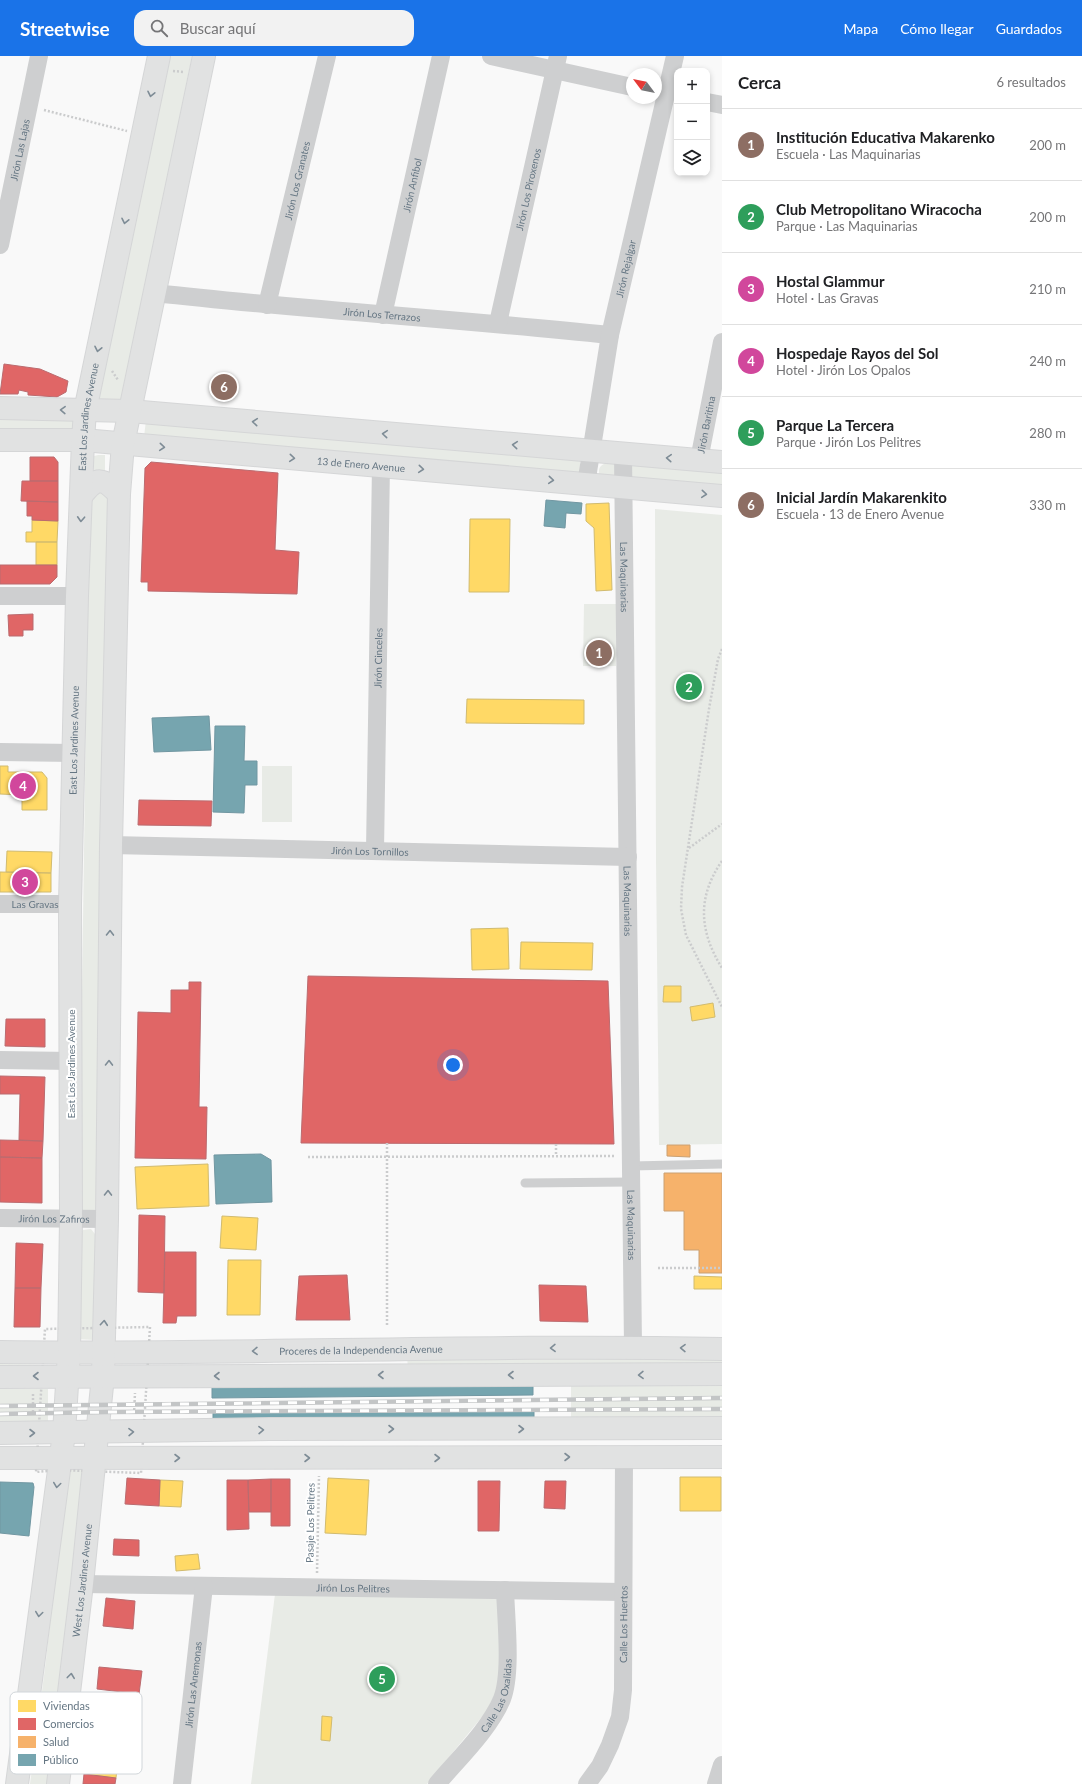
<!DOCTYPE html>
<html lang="es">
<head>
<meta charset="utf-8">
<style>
	:root { --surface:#fff; --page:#f2f2f2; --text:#202124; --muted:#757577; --line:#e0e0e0; --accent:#1a73e8 }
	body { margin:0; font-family:Lato,sans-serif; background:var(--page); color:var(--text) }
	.controls { position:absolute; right:12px; top:12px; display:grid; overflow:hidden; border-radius:8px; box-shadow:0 2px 6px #0003 }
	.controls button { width:36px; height:36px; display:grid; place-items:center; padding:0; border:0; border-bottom:1px solid var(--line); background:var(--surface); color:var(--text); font:20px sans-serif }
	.compass { position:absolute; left:626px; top:12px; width:36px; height:36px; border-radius:50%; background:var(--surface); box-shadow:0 2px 6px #0003; rotate:302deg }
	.you { position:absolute; left:453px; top:1009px; width:14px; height:14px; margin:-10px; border:3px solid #fff; border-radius:50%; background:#1a73e8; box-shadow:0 0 0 6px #1a73e833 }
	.badge { display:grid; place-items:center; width:26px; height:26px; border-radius:50%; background:var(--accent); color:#fff; font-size:13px; font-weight:700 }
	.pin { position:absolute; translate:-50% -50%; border:2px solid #fff; box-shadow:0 1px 4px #0006 }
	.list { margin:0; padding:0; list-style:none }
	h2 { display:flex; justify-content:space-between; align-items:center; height:52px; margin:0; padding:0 16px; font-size:17px }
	h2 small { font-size:13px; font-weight:400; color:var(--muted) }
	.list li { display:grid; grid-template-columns:26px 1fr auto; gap:12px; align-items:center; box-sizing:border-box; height:72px; padding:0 16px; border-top:1px solid var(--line) }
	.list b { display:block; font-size:15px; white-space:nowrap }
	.list p { margin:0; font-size:13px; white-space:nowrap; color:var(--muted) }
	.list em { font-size:13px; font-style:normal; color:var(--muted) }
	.icon { flex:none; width:22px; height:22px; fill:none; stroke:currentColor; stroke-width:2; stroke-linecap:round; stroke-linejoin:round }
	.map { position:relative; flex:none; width:722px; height:1728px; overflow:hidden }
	header { display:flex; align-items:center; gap:24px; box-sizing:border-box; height:56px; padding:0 20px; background:var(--accent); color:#fff }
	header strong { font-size:19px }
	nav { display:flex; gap:22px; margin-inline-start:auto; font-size:14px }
	.search { width:280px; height:36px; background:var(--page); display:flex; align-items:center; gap:10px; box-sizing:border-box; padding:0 14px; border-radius:12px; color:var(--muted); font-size:15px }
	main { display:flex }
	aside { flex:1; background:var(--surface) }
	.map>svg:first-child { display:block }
	.green { fill:#e8ebe6 }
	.homes { fill:#ffd966; stroke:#d1bb6f }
	.shops { fill:#e06666; stroke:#bb6b6f }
	.health { fill:#f6b26b; stroke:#caa072 }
	.public { fill:#76a5af; stroke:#7197a2 }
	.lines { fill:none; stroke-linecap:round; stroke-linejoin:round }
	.secondary-casing { stroke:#d5d6d7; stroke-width:24 }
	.primary-casing { stroke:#d5d6d7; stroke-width:24 }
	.path { stroke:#cbcccd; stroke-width:2.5; stroke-dasharray:2 2; stroke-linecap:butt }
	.lane { stroke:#cecfd0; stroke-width:9 }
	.street { stroke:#cecfd0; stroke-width:18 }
	.secondary { stroke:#e1e2e2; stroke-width:22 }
	.primary { stroke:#e1e2e2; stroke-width:22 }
	.rail-casing { stroke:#c3c5c6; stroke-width:4.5 }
	.rail { stroke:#fff; stroke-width:3; stroke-dasharray:9; stroke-linecap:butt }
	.oneway { stroke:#7e8c96 }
	.labels { text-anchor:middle; stroke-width:4; stroke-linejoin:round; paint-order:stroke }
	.street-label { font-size:10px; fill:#657683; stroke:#fff }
	.key { fill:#fff; stroke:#d1d6da; stroke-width:1 }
	.key-label { font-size:11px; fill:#657683 }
</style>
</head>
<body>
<header>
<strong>Streetwise</strong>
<div class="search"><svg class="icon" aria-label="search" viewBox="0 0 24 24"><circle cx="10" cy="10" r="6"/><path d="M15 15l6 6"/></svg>Buscar aquí</div>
<nav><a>Mapa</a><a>Cómo llegar</a><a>Guardados</a></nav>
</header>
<main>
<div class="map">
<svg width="722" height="1728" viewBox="0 0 722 1728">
	<rect width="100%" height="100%" fill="#f9f9f9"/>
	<path class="green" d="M168,0H192L123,343L121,346L97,344Z
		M0,359L75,361V373L0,377Z
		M146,364L580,403V418L144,381Z
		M98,399H105V416L94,418V400Z
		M614,406L617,421H600C596,409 604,407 614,406Z
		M628,409L722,412V435L632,427Z
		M97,434L109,441L97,1151L94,1155L82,1154L79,1150L89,441Z
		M655,453L722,459V1088L659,1089L656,804Z
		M584,548H617L616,610H583Z
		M262,710H292V766H262Z
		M91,1173L95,1178V1284L76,1283L80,1179L83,1174Z
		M722,1300V1310L408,1311L407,1302Z
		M0,1308L50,1309V1317L0,1316Z
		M571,1324L722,1325V1363H571Z
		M0,1333H48V1370L0,1369Z
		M67,1409L86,1410L47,1728H30L46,1604Z
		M275,1538L500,1542L501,1611L497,1634L486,1656L427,1728H251Z"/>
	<path class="homes" d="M609,447L612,534L596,535L594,472L586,465V448Z
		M470,463H510L509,536H469Z
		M32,464L58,465L57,486H26V476H32Z
		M36,486H57V509H36Z
		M467,643L584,644V668L466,667Z
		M0,710H8V716H42L47,722V754H22V739L0,738Z
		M7,795L52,796L51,817L6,816Z
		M0,816L51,817V836H0Z
		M508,872L509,913L472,914L471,873Z
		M521,886L593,887L592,914L520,913Z
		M664,930H681V946H663Z
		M713,947L715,961L692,965L690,951Z
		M208,1108L209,1150L137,1153L135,1111Z
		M222,1160L258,1162L256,1194L220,1192Z
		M228,1204H261L260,1259H227Z
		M694,1220L722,1221V1233H694Z
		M680,1421H721V1455H680Z
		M328,1422L369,1424L366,1479L325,1477Z
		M160,1424L183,1425L181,1451L159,1450Z
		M198,1498L200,1513L176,1515L175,1500Z
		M322,1660L332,1661L330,1685L321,1684Z
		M86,1699L118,1702L116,1722L84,1718Z"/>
	<path class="shops" d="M4,308L40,313L68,325L66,336L57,341L28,339V336L19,334L18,338H0Z
		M30,401H54L58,406V425H30Z
		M151,406L278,417L275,494L299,496L297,538L148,535V526H141L145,412Z
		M22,425H58V446L21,445Z
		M27,445L58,446V465L32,464V460H27Z
		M0,509H57V521L50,528H0Z
		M33,558V574H23V580H9L8,559Z
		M139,744L212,745L211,770L138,769Z
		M308,920L608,925L614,1088L301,1087Z
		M189,926H201L199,1051H207L206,1103L135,1102L138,956L171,957V934H189Z
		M6,963H45V991L5,990Z
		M0,1020L45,1021L43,1085L19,1084L20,1038H0Z
		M0,1084L43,1085L42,1102L0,1101Z
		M0,1101L42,1102V1147L0,1146Z
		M139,1159L165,1160L164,1237L138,1236Z
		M16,1187L43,1188L41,1232H15Z
		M165,1196H196V1260H177L176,1267H163Z
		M347,1219L350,1264H296L299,1220Z
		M539,1229L586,1230L588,1266L540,1265Z
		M15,1232H41L40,1271H14Z
		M127,1422L160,1424L159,1450L125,1448Z
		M271,1423H290V1470H271Z
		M271,1423V1456H249L248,1424Z
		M227,1424H248L249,1473L227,1474Z
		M478,1425H500L499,1475H478Z
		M545,1425H566L565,1453L544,1452Z
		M114,1483L139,1484V1500L113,1499Z
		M106,1542L135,1545L133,1573L103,1570Z
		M99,1611L142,1615L139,1638L97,1633Z
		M84,1718L116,1722L115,1728H83Z"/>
	<path class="health" d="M667,1089H690V1101L667,1100Z
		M664,1117H722V1217H699V1194H684V1155H664Z"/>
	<path class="public" d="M546,444L582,447L581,458L566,457L565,472L544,470Z
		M209,660L211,694L154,696L152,662Z
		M215,670H245L244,705H257V729H245L244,757L213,756Z
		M261,1098L271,1104L272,1146L216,1148L214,1099Z
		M533,1328V1339L212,1342V1331Z
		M534,1353V1364L213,1367V1356Z
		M0,1426L33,1427L34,1431L29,1480L0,1477Z"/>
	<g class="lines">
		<defs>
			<g id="secondary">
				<path d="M0,352L130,355L722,406"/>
				<path id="s17" d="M0,384H83L722,440"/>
				<path d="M82,439C97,420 103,422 119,438"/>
				<path id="s18" d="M0,1296C241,1299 481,1288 722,1293"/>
				<path d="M0,1402L722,1401"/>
				<path id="s19" d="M17,1728L64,1377L69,1297L71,1163L70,848L77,540L83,384L85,355L159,0"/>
				<path id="s20" d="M58,1728L82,1528L103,1320L107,1163L111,789L119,438L123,388L204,0"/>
			</g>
			<path id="primary" d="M0,1321L722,1318
				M0,1377L270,1373L722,1372"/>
		</defs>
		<use href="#secondary" class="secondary-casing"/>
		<use href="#primary" class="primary-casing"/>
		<path class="path" d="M173,15L184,16
			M44,54L127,75
			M112,315L118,324
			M722,593L718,603L709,653L682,831L681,853L686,879L722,951
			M689,792L722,768
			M722,805C697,841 699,875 722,912
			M556,1088V1100
			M308,1101L615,1100
			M658,1212H722
			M387,1269V1087
			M150,1271L141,1417L59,1414L36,1416L45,1273Z
			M33,1338V1359
			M134,1358L135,1337
			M317,1517L319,1420"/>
		<path class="lane" d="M631,1110L722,1108
			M525,1127L631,1126"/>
		<g class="street">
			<path d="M491,0L632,31"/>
			<path d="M707,46L722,49"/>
			<path id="s1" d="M0,189L39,0"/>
			<path id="s2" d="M155,237C306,254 458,263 610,279"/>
			<path id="s3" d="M267,249L327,0"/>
			<path id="s4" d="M383,259L441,0"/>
			<path id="s5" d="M498,267L558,0"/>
			<path id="s6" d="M623,399L633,1291"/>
			<path id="s7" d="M699,404L722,286"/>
			<path id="s8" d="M586,428L610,279L675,0"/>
			<path d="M0,540H77"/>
			<path d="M0,696L74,697"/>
			<path id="s9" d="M111,789L628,801"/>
			<path id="s10" d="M375,795L381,409"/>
			<path id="s11" d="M0,848H70"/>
			<path d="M0,1004L72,1005"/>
			<path id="s12" d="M0,1162L107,1163"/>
			<path id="s13" d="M82,1528L623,1536"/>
			<path id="s14" d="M182,1728L204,1530"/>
			<path id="s15" d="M437,1728C458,1703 489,1674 502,1643C512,1618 506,1563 505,1534"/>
			<path id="s16" d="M587,1728L600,1710L610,1689L620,1661L623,1634L624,1401"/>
			<path d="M716,1728L722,1709"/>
		</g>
		<use href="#secondary" class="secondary"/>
		<use href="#primary" class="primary"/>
		<defs>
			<path id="rail" d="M0,1350L722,1342
				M0,1358L107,1356L722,1353"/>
		</defs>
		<use href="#rail" class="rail-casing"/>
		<use href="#rail" class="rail"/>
	</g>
	<defs><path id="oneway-chevron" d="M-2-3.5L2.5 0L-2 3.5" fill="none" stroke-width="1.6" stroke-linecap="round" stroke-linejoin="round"/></defs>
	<g class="oneway">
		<use href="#oneway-chevron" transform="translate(151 38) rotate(102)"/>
		<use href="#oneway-chevron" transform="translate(125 165) rotate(102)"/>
		<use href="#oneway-chevron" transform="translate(98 293) rotate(102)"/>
		<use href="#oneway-chevron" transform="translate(63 354) rotate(-178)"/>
		<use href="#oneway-chevron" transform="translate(255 366) rotate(-175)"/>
		<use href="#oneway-chevron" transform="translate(385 378) rotate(-175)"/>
		<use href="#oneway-chevron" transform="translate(515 389) rotate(-175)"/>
		<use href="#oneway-chevron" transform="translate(162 391) rotate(5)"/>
		<use href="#oneway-chevron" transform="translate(292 402) rotate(5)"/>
		<use href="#oneway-chevron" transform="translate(669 402) rotate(-176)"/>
		<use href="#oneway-chevron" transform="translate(421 413) rotate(5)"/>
		<use href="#oneway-chevron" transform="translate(551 424) rotate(5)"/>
		<use href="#oneway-chevron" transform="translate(704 438) rotate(5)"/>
		<use href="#oneway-chevron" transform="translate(81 463) rotate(93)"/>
		<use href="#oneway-chevron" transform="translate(110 877) rotate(-89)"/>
		<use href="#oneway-chevron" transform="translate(109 1007) rotate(-89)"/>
		<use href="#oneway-chevron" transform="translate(108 1137) rotate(-89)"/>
		<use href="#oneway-chevron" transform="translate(104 1267) rotate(-85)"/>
		<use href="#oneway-chevron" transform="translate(553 1292) rotate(179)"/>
		<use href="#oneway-chevron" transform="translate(683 1292) rotate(-179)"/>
		<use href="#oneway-chevron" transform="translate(255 1295) rotate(179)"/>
		<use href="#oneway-chevron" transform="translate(381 1319) rotate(180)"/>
		<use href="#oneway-chevron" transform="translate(511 1319) rotate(180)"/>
		<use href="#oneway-chevron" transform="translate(641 1319) rotate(179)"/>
		<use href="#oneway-chevron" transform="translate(36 1320) rotate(-180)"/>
		<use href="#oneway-chevron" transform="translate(217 1320) rotate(180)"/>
		<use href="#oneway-chevron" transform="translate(391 1373)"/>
		<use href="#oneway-chevron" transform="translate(521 1373)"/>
		<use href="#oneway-chevron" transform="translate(261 1374) rotate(-1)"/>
		<use href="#oneway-chevron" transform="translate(131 1376) rotate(-1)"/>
		<use href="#oneway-chevron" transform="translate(32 1377)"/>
		<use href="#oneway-chevron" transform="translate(567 1401)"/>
		<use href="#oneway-chevron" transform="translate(177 1402)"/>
		<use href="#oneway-chevron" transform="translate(307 1402)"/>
		<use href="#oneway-chevron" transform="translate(437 1402)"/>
		<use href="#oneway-chevron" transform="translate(57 1429) rotate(98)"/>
		<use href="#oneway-chevron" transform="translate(39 1558) rotate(98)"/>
		<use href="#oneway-chevron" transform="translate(71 1620) rotate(-83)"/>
	</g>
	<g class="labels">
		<g class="street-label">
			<text dy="4" stroke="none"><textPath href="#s1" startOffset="97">Jirón Las Lajas</textPath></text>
			<text dy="4" stroke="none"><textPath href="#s3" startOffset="128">Jirón Los Granates</textPath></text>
			<text dy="4" stroke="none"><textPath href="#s4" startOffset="133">Jirón Anfibol</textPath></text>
			<text dy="4" stroke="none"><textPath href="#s5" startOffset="137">Jirón Los Piroxenos</textPath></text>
			<text dy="4" stroke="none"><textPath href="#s8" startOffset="219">Jirón Rejalgar</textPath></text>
			<text dy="4" stroke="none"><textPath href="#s2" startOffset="228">Jirón Los Terrazos</textPath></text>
			<text dy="4" stroke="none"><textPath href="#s19" startOffset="1371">East Los Jardines Avenue</textPath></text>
			<text dy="4" stroke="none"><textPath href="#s7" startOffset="36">Jirón Baritina</textPath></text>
			<text dy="4" stroke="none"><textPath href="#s17" startOffset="362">13 de Enero Avenue</textPath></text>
			<text dy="4" stroke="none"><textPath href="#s6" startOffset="122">Las Maquinarias</textPath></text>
			<text dy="4" stroke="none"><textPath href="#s10" startOffset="193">Jirón Cinceles</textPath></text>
			<text dy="4" stroke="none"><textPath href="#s19" startOffset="1047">East Los Jardines Avenue</textPath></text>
			<text dy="4" stroke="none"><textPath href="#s9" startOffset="259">Jirón Los Tornillos</textPath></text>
			<text dy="4" stroke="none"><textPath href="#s6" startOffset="446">Las Maquinarias</textPath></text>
			<text dy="4" stroke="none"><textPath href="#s11" startOffset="35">Las Gravas</textPath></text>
			<text transform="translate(71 1008) rotate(-90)" y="4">East Los Jardines Avenue</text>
			<text dy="4" stroke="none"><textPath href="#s12" startOffset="54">Jirón Los Zafiros</textPath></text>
			<text dy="4" stroke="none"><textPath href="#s6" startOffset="770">Las Maquinarias</textPath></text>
			<text dy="4" stroke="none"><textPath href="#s18" startOffset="361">Proceres de la Independencia Avenue</textPath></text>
			<text transform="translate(310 1467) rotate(-89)" y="4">Pasaje Los Pelitres</text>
			<text dy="4" stroke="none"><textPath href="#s20" startOffset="205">West Los Jardines Avenue</textPath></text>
			<text dy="4" stroke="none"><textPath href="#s13" startOffset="271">Jirón Los Pelitres</textPath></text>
			<text dy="4" stroke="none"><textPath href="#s16" startOffset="168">Calle Los Huertos</textPath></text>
			<text dy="4" stroke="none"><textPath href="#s14" startOffset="100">Jirón Las Anemonas</textPath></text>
			<text dy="4" stroke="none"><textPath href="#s15" startOffset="109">Calle Las Oxalidas</textPath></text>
		</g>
	</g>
	<rect x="10" y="1636" width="132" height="82" rx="6" class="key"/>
	<rect x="18" y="1644" width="18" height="12" fill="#ffd966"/>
	<rect x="18" y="1662" width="18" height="12" fill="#e06666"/>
	<rect x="18" y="1680" width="18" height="12" fill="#f6b26b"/>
	<rect x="18" y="1698" width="18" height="12" fill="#76a5af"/>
	<g class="key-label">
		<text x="43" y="1654">Viviendas</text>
		<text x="43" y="1672">Comercios</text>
		<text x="43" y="1690">Salud</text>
		<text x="43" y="1708">Público</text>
	</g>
</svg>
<div class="controls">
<button>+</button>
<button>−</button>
<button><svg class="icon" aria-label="layers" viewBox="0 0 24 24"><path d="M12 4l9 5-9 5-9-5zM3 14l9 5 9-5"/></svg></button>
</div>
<svg class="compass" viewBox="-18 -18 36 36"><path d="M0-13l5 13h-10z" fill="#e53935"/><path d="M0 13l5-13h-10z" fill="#757577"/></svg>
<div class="you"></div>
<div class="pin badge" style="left:599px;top:597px;background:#8d6e63">1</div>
<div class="pin badge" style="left:689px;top:631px;background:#2e9e5b">2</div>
<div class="pin badge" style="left:25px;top:826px;background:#d1479c">3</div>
<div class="pin badge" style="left:23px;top:730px;background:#d1479c">4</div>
<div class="pin badge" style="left:382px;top:1623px;background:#2e9e5b">5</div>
<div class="pin badge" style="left:224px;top:331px;background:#8d6e63">6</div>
</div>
<aside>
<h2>Cerca<small>6 resultados</small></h2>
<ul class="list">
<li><span class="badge" style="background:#8d6e63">1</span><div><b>Institución Educativa Makarenko</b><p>Escuela · Las Maquinarias</p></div><em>200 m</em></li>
<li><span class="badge" style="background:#2e9e5b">2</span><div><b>Club Metropolitano Wiracocha</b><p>Parque · Las Maquinarias</p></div><em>200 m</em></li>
<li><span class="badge" style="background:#d1479c">3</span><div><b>Hostal Glammur</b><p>Hotel · Las Gravas</p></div><em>210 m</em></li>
<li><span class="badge" style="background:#d1479c">4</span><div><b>Hospedaje Rayos del Sol</b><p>Hotel · Jirón Los Opalos</p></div><em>240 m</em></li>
<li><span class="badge" style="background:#2e9e5b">5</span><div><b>Parque La Tercera</b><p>Parque · Jirón Los Pelitres</p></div><em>280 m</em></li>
<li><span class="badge" style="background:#8d6e63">6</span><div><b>Inicial Jardín Makarenkito</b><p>Escuela · 13 de Enero Avenue</p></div><em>330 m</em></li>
</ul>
</aside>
</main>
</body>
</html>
